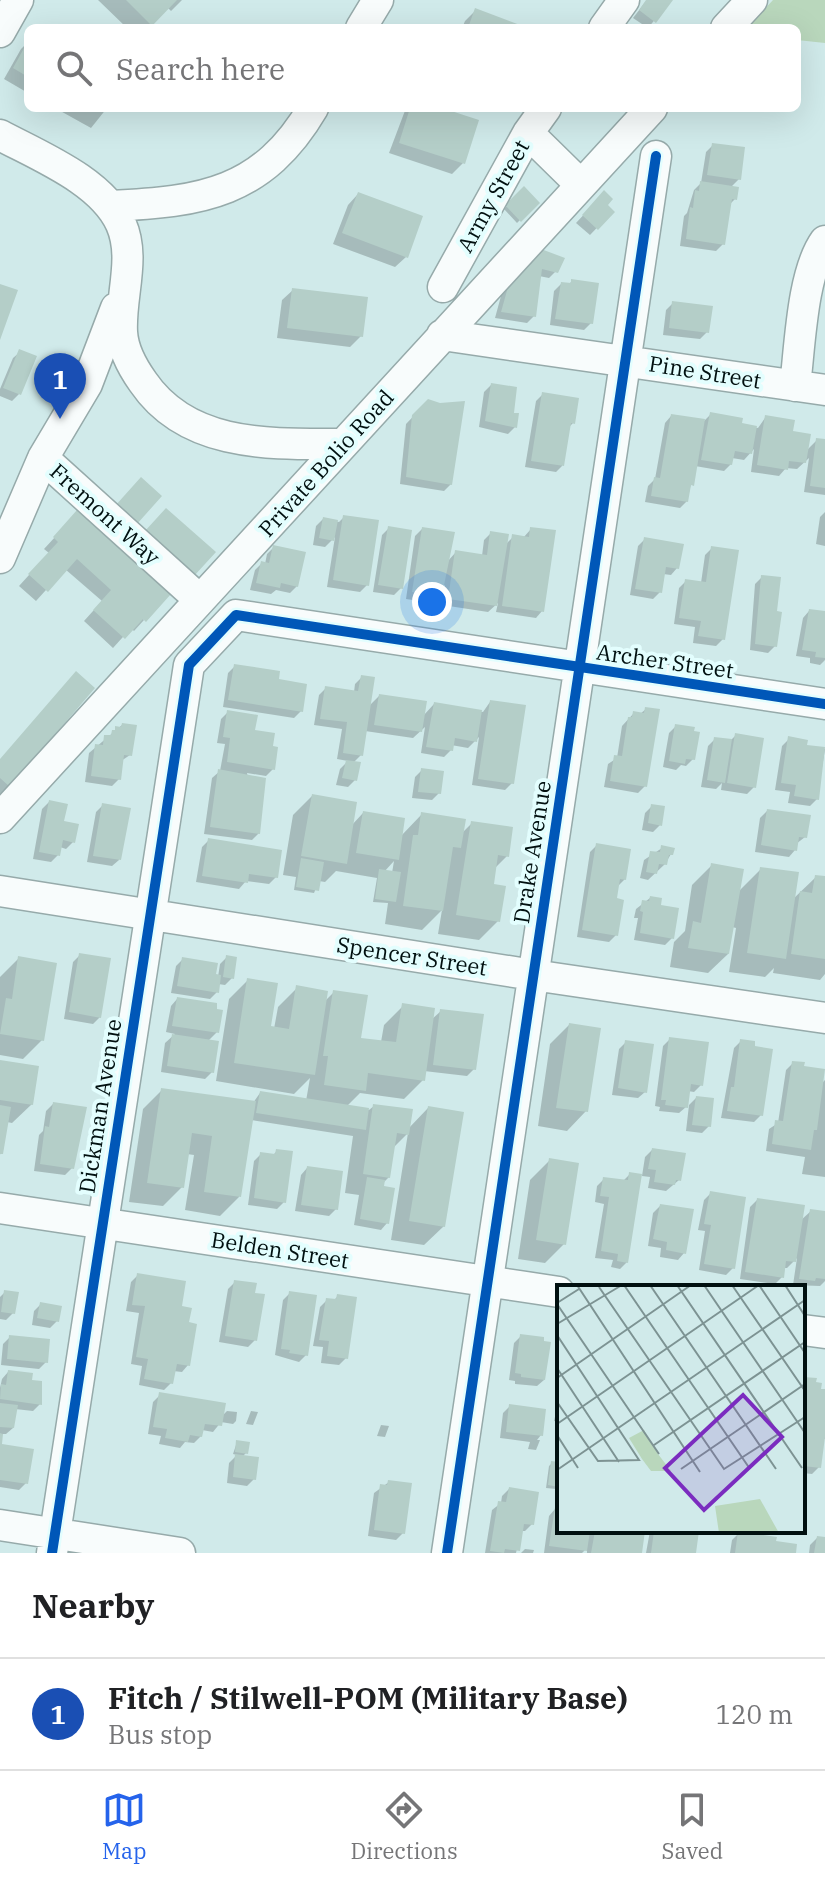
<!DOCTYPE html>
<html lang="en">
<head>
<meta charset="utf-8">
<style>
	:root { --surface:#fff; --page:#f6f6f6; --text:#202124; --muted:#757577; --line:#e0e0e0; --accent:#2563eb }
	body { margin:0; font-family:"IBM Plex Serif",serif; background:var(--page); color:var(--text) }
	.you { position:absolute; left:432px; top:602px; width:28px; height:28px; margin:-20px; border:6px solid #fff; border-radius:50%; background:#1a73e8; box-shadow:0 0 0 12px #1a73e833 }
	.badge { display:grid; place-items:center; width:52px; height:52px; border-radius:50%; background:var(--accent); color:#fff; font-size:26px; font-weight:700 }
	.pin { position:absolute; translate:-50% -66px; filter:drop-shadow(0 2px 4px #0008) }
	.pin::after { content:''; position:absolute; top:42px; width:28px; height:24px; background:inherit; clip-path:polygon(0 0,100% 0,50% 100%) }
	.list { margin:0; padding:0; list-style:none }
	h2 { display:flex; justify-content:space-between; align-items:center; height:104px; margin:0; padding:0 32px; font-size:34px }
	h2 small { font-size:26px; font-weight:400; color:var(--muted) }
	.list li { display:grid; grid-template-columns:52px 1fr auto; gap:24px; align-items:center; box-sizing:border-box; height:112px; padding:0 32px; border-top:2px solid var(--line) }
	.list b { display:block; font-size:30px; white-space:nowrap }
	.list p { margin:0; font-size:26px; white-space:nowrap; color:var(--muted) }
	.list em { font-size:26px; font-style:normal; color:var(--muted) }
	.icon { flex:none; width:44px; height:44px; fill:none; stroke:currentColor; stroke-width:2; stroke-linecap:round; stroke-linejoin:round }
	.map { position:relative; flex:none; width:825px; height:1553px; overflow:hidden }
	.search { position:absolute; background:var(--surface); box-shadow:0 8px 32px #0002; left:24px; right:24px; top:24px; height:88px; display:flex; align-items:center; gap:20px; box-sizing:border-box; padding:0 28px; border-radius:12px; color:var(--muted); font-size:30px }
	.sheet { height:216px; background:var(--surface) }
	nav { display:flex; justify-content:space-around; align-items:center; box-sizing:border-box; height:112px; border-top:2px solid var(--line); background:var(--surface); font-size:22px; color:var(--muted) }
	nav a { display:grid; justify-items:center; gap:4px }
	nav .on { color:var(--accent) }
	.map>svg:first-child { display:block }
	.green { fill:#b9d7bc }
	.shadow { fill:#0003; fill-rule:evenodd }
	.building { fill:#b4cec8 }
	.lines { fill:none; stroke-linecap:round; stroke-linejoin:round }
	.minor-casing { stroke:#96aaaa; stroke-width:33 }
	.minor { stroke:#f8fcfc; stroke-width:30 }
	.cycleway-casing { stroke:#e3fefe; stroke-width:15 }
	.cycleway { stroke:#0057b8; stroke-width:10 }
	.labels { text-anchor:middle; stroke-width:8; stroke-linejoin:round; paint-order:stroke }
	.street-label { font-size:22px; fill:#011010; stroke:#e3fefe }
	.inset-road { fill:none; stroke:#7d9393; stroke-width:2 }
	.view { fill:#7b2cbf; fill-opacity:0.15; stroke:#7b2cbf; stroke-width:4 }
	.inset-edge { fill:none; stroke:#011010; stroke-width:4 }
</style>
</head>
<body>
<div class="map">
<svg width="825" height="1553" viewBox="0 0 825 1553">
	<rect width="100%" height="100%" fill="#d0eaea"/>
	<path class="green" d="M773,0H825V43L797,40V28H747Z"/>
	<path class="shadow" d="M98,0H182L171,11L167,7L147,28H127Z
		M647,0H671L648,28L633,18Z
		M475,11L523,28H462L465,21Z
		M28,42V93L4,79L21,49Z
		M55,108H107L91,128Z
		M406,108H436L463,163L452,174L389,153Z
		M713,145L739,179L730,188L735,199L729,205L723,244L716,251L680,246L684,216L687,213L694,190L701,183L706,152Z
		M524,189L537,203L517,223L504,209Z
		M604,193L605,205L612,212L590,235L576,223Z
		M358,194L406,257L395,267L333,244L348,205Z
		M535,259L556,271L549,278L539,276L534,316L527,323L495,318L501,296Z
		M572,281L591,323L584,330L550,325L554,291L561,284L568,285Z
		M293,290L361,336L350,347L277,338L282,300Z
		M673,303L707,332L700,339L663,335L666,310Z
		M20,352L19,394L12,401L0,396V389L13,358Z
		M491,385L515,427L508,434L479,427L484,392Z
		M543,394L573,423L568,428L562,466L556,472L525,467L536,401Z
		M428,401L451,484L444,491L400,484L406,424Z
		M711,414L739,425L758,428L765,418L791,433L806,451L817,440L825,441V495L804,492L809,458L797,469L786,468L779,476L751,472L754,449L744,460L732,458L731,464L724,471L695,466L687,501L680,508L645,502L648,486L655,479L665,423L671,416L704,421Z
		M825,512V546L816,544L820,517Z
		M344,517L367,585L360,592L327,587L335,537L325,547L313,545L316,526L323,519L339,522Z
		M67,524L144,620L134,631L131,628L113,648L84,621L102,601L65,569L36,601L19,586L49,553L44,549Z
		M389,528L401,588L394,595L373,592L382,535Z
		M422,529L447,562L456,552L482,556L484,540L491,533L505,545L513,537L523,538L531,529L542,611L536,618L496,612L498,603L488,612L442,605L445,585L426,602L406,599L415,536Z
		M645,539L677,568L671,575L663,574L660,592L653,599L630,595L638,546Z
		M274,547L297,586L290,593L276,590L271,594L250,590L255,570L262,563L265,564L267,554Z
		M712,548L723,639L716,646L693,643L695,627L674,624L679,588L686,581L701,583L705,555Z
		M762,577L774,613L775,646L768,653L750,650L755,584Z
		M809,611L825,613V660L820,665L810,663V658L796,656L803,618Z
		M235,666L276,681L301,711L294,718L223,707L228,673Z
		M362,677L368,707L379,696L423,716L434,704L483,712L490,702L512,783L505,790L472,785L479,737L468,748L451,745V750L444,757L421,753L425,727L413,738L365,731L361,755L353,763L355,780L348,787L336,785L340,769L348,761L337,759L342,729L314,725L319,695L326,688L354,692L355,684Z
		M646,709L645,786L638,793L604,787L608,764L617,758L622,726L634,713L640,714Z
		M228,712L253,732L273,769L266,776L247,773L259,833L252,840L204,834L212,778L220,771L225,744L217,743L221,719Z
		M122,725L130,755L121,761L119,779L112,786L85,782L89,753Z
		M676,726L693,759L686,766L681,765L676,770L663,767L669,733Z
		M736,735L754,787L747,794L721,790L722,783L716,789L701,787L708,746L715,739L730,741Z
		M789,739L805,747L825,749L817,799L810,806L788,803L790,792L775,790L782,746Z
		M0,760L9,785L0,794Z
		M422,770L439,793L432,800L412,798L415,777Z
		M312,796L351,826L363,813L401,836L422,814L462,833L472,823L507,856L494,869L491,886L498,921L479,940L438,934L442,910L422,930L385,924L388,903L373,902L377,878L336,871L325,882L319,881L314,893L294,890L296,877L283,875L293,815ZM394,861L392,873L384,872Z
		M49,802L73,842L66,849L60,847L58,855L51,862L33,859L42,809Z
		M103,805L119,860L112,866L87,862L96,812Z
		M652,806L660,825L653,832L642,830L645,813Z
		M767,811L805,837L796,844L795,850L789,857L755,852L760,818Z
		M209,840L276,877L269,884L246,881L239,889L196,882L202,847Z
		M597,845L625,879L617,887L616,935L609,942L577,937L590,852Z
		M662,848L671,854L665,864L648,880L640,878L644,860Z
		M712,865L738,892L761,869L792,900L816,877L825,878V974L820,980L773,973L774,968L765,977L729,972L736,928L732,927L728,954L708,973L670,967L674,942L685,931L692,885Z
		M650,898L658,907L672,938L665,945L634,940L638,918H634L636,909Z
		M80,955L100,1017L93,1024L64,1019L73,962Z
		M227,957L232,978L225,985L218,984L217,992L210,999L171,993L176,966L183,959L218,977L220,964Z
		M19,958L42,1040L23,1059L0,1055V977Z
		M248,980L268,1028L274,1029L278,1007L297,988L324,1002L334,992L359,1039L381,1042L384,1025L403,1006L431,1020L441,1011L474,1069L467,1076L424,1071L423,1080L404,1099L360,1093L346,1107L369,1110L374,1106L408,1129L428,1108L444,1226L424,1245L391,1240L408,1133L393,1148L389,1177L382,1184L387,1223L381,1230L354,1225L359,1195L345,1193L353,1136L251,1120L239,1197L220,1216L185,1210L194,1155L187,1154L182,1187L163,1206L129,1202L143,1109L162,1090L253,1103L260,1093L306,1101L310,1078L294,1094L216,1081L229,999Z
		M177,999L217,1032L208,1041L212,1072L205,1079L161,1072L165,1043L175,1034L166,1032L171,1006Z
		M569,1025L586,1111L567,1131L538,1126L550,1044Z
		M670,1039L701,1085L694,1092L688,1091L686,1107L679,1113L659,1111L660,1107L655,1106L663,1046Z
		M741,1041L761,1115L754,1122L721,1118L734,1048Z
		M626,1042L645,1092L638,1098L612,1095L619,1049Z
		M0,1062L32,1104L12,1123L7,1122L0,1155Z
		M793,1063L823,1082L825,1080V1177L802,1174L805,1157L766,1151L769,1129L778,1123L786,1070Z
		M696,1098L709,1126L702,1133L686,1131L689,1105Z
		M53,1104L72,1168L65,1175L34,1171L39,1135L43,1131L46,1111Z
		M652,1150L679,1180L666,1191L648,1188L650,1177L642,1176L645,1157Z
		M277,1151L284,1202L277,1209L248,1205L254,1161L261,1154L272,1156Z
		M550,1160L564,1244L545,1263L518,1259L530,1180Z
		M307,1168L336,1209L329,1216L295,1211L301,1175Z
		M629,1175L627,1262L620,1269L611,1267L613,1260L595,1258L604,1204L595,1202L597,1186L604,1179L623,1181Z
		M710,1194L733,1268L726,1275L699,1270L705,1231L698,1230L704,1200Z
		M757,1200L800,1221L811,1211L825,1213V1281L820,1286L793,1285L797,1258L787,1268H783L782,1277L775,1284L740,1279L750,1207Z
		M660,1206L684,1253L678,1260L660,1257L661,1248L648,1246L653,1213Z
		M138,1275L180,1307L187,1324L188,1365L182,1372L173,1371L171,1383L164,1390L139,1385L142,1366L131,1364L139,1313L126,1311L131,1282Z
		M235,1282L255,1340L248,1347L219,1342L228,1289Z
		M5,1292L13,1313L6,1320L0,1319V1297Z
		M290,1293L306,1355L299,1362L275,1355L283,1300Z
		M338,1296L346,1358L339,1365L321,1363L323,1347L313,1346L320,1307L327,1300L333,1301Z
		M41,1304L57,1321L50,1328L32,1325L34,1311Z
		M521,1336L544,1380L537,1386L515,1384V1381L509,1380L514,1343Z
		M10,1337L46,1362L39,1369L1,1365L3,1344Z
		M8,1372L29,1381L40,1404L33,1411L15,1409L13,1428L6,1434H1L0,1442V1388L2,1379Z
		M803,1379L819,1390L825,1391V1439L823,1438L819,1467L812,1474L803,1473Z
		M160,1395L221,1417L227,1411L237,1412L236,1421L233,1424L221,1422L213,1432L202,1430L201,1436L194,1443L185,1442L180,1448L159,1444L161,1436L148,1434L153,1402Z
		M559,1399V1422L554,1421Z
		M510,1406L541,1435L537,1440H540L536,1450L528,1449L530,1442L500,1438L503,1413Z
		M251,1411L258,1412L253,1425L246,1424Z
		M381,1425L389,1426L385,1437L377,1436Z
		M237,1442L246,1453L242,1457L254,1479L247,1486L227,1483L229,1463L237,1455L233,1454Z
		M0,1446L26,1483L19,1490L0,1487Z
		M552,1463L559,1464V1486L556,1489L546,1488L549,1466Z
		M389,1482L403,1533L396,1540L368,1536L374,1493Z
		M509,1489L532,1524L525,1531H521L516,1553H485L492,1510L501,1503L502,1496Z
		M555,1509H559V1531H643L640,1553H587V1548L582,1553H544L549,1516Z
		M650,1531H697L694,1553H646Z
		M739,1533L774,1543L794,1553H730L732,1540Z
		M817,1538L825,1539V1553H809L810,1545Z
		M525,1549L534,1550L533,1553H521Z"/>
	<path class="building" d="M126,0H177L152,26Z
		M646,0H673L656,23L639,10Z
		M475,8L528,28H468Z
		M28,41V77L13,68Z
		M410,108H442L479,120L465,164L399,143Z
		M712,143L745,147L741,180L707,175Z
		M700,181L739,187L737,200L732,199L725,245L686,239L690,207L693,208L695,190L699,191Z
		M524,186L540,203L521,222L505,205Z
		M604,190L613,199L608,205L615,212L598,230L582,215Z
		M358,192L423,216L408,258L342,233Z
		M541,249L565,258L558,273L542,269L536,317L501,312L508,287Z
		M571,279L599,283L593,324L555,319L561,282L571,283Z
		M0,284L18,290L0,340Z
		M292,288L368,297L363,337L287,328Z
		M672,301L713,306L709,333L669,328Z
		M19,349L37,356L21,395L3,388Z
		M491,383L517,387L514,413H519L517,428L485,421Z
		M542,392L579,398L575,424L571,423L564,466L531,461Z
		M428,399L440,403L465,401L452,485L406,477L412,415Z
		M710,412L743,418L742,423L757,426L752,454L735,451L732,465L701,460Z
		M671,414L705,419L694,486L691,485L688,502L651,496L654,477L660,478Z
		M765,415L795,420L793,431L811,434L806,463L789,461L788,470L757,465Z
		M816,438L825,439V488L810,486Z
		M141,477L162,496L137,524L115,506Z
		M166,508L216,552L194,576L145,531Z
		M77,510L171,594L146,622L143,619L125,639L93,610L111,590L77,559L48,592L28,574L58,542L53,537Z
		M343,515L379,520L369,586L333,580Z
		M323,517L338,520L334,541L319,538Z
		M388,526L412,530L403,589L378,585Z
		M422,527L455,532L443,590L436,589L435,596L412,592Z
		M530,527L556,530L544,612L502,606L512,534L529,537Z
		M490,531L509,534L497,606L448,599L455,550L487,555Z
		M644,537L684,544L679,569L666,567L662,593L635,589Z
		M273,545L306,552L298,587L281,583L280,588L256,583L261,561L269,563Z
		M711,546L739,550L725,640L698,636L701,621L679,618L685,579L706,582Z
		M761,575L781,577L777,611L782,612L777,647L755,644Z
		M809,609L825,611V658L815,657L816,652L802,650Z
		M234,664L280,671L279,679L307,684L303,712L228,700Z
		M76,671L95,688L10,787L0,778V759Z
		M361,675L375,677L363,756L343,753L347,722L320,719L325,686L358,691Z
		M379,694L427,701L422,732L374,725Z
		M490,700L526,705L514,784L478,779Z
		M434,702L482,710L477,742L455,738L453,751L426,747Z
		M645,707L660,709L647,787L610,781L614,755L622,756L628,717H632L633,711L644,713Z
		M227,710L258,715L255,730L275,733L273,746L278,747L275,770L227,762L230,738L223,737Z
		M122,723L137,725L132,756L124,755L121,780L91,776L95,744L103,745L104,735H111L112,730H115V726L121,727Z
		M675,724L695,727L694,731L700,732L695,760L686,759L685,764L669,761Z
		M735,733L764,738L756,788L727,783Z
		M788,736L808,740L807,745L825,747L819,800L794,796L796,785L781,783Z
		M714,737L732,739L725,783L707,780Z
		M346,760L361,762L357,781L342,778Z
		M421,768L444,771L441,794L418,792Z
		M218,769L266,778L260,834L210,827Z
		M312,794L357,802L347,864L301,856Z
		M49,800L68,804L64,821L79,824L75,843L63,840L60,856L39,852Z
		M102,803L131,808L121,860L93,856Z
		M651,804L665,806L662,826L648,823Z
		M767,809L811,815L807,838L799,837L797,851L761,845Z
		M363,811L405,818L399,860L356,853Z
		M421,812L466,819L461,848L453,847L443,911L403,906L413,835H418Z
		M471,821L513,827L509,857L498,855L494,884L506,886L500,922L456,915Z
		M208,838L282,850L278,878L249,874L248,883L202,876Z
		M596,843L631,849L626,880L620,879L617,898L624,900L618,936L582,930Z
		M661,845L675,848L673,855H669L667,865L659,864L657,874L646,872L650,851L660,852Z
		M301,858L324,862L319,891L296,887Z
		M711,863L744,869L729,954L688,948L693,921L701,923Z
		M760,867L799,872L786,959L747,953Z
		M379,869L401,872L396,902L375,899Z
		M815,875L825,876V959L791,954L800,891L812,893Z
		M650,896L662,898L661,905L679,908L674,939L640,933L643,912L640,911L642,900L649,901Z
		M79,953L111,958L101,1018L69,1012Z
		M226,955L237,957L234,979L223,977Z
		M18,956L57,963L44,1041L0,1034L6,998L12,999Z
		M182,957L218,963L216,974L221,975L219,993L177,986Z
		M247,978L278,983L271,1026L289,1029L296,985L328,991L315,1075L234,1063Z
		M333,990L368,995L361,1038L396,1042L402,1003L435,1008L425,1081L368,1073L366,1091L324,1085L328,1056H323Z
		M177,997L217,1003V1009L223,1010L219,1033L172,1026Z
		M440,1009L484,1014L476,1070L433,1065Z
		M569,1023L601,1028L588,1112L556,1108Z
		M172,1034L219,1041L214,1073L167,1066Z
		M669,1037L709,1042L703,1086L691,1084L688,1108L665,1105L666,1100H661Z
		M740,1039L755,1041V1046L773,1049L763,1116L727,1111L731,1087H734Z
		M625,1040L654,1044L647,1093L618,1088Z
		M0,1060L39,1066L33,1105L0,1100Z
		M792,1061L805,1062L804,1066L825,1069L817,1130H814L811,1150L772,1144L775,1120L783,1121Z
		M161,1088L256,1101L241,1197L204,1192L212,1136L192,1133L184,1188L147,1183Z
		M260,1091L369,1108L366,1130L256,1113Z
		M696,1096L714,1098L711,1127L692,1125Z
		M53,1102L87,1107L74,1169L40,1164L45,1126L49,1127Z
		M373,1104L413,1109L409,1135L397,1133L390,1178L363,1174Z
		M0,1105L11,1107L3,1154H0Z
		M428,1106L464,1112L445,1227L409,1221Z
		M652,1148L686,1153L681,1181L676,1180L675,1185L654,1182L656,1170L648,1169Z
		M276,1149L293,1151L286,1203L254,1198L260,1152L275,1154Z
		M549,1158L579,1163L566,1245L536,1240Z
		M307,1166L343,1171L338,1210L301,1205Z
		M629,1172L642,1174L628,1263L617,1261L618,1254L601,1251L609,1197L600,1196L603,1177L628,1180Z
		M367,1177L385,1180L384,1186L395,1188L389,1224L360,1219Z
		M710,1191L746,1197L735,1269L704,1264L711,1225L704,1224Z
		M757,1198L805,1205L796,1262L786,1261L784,1278L745,1272Z
		M660,1204L694,1209L686,1254L666,1250L667,1242L653,1239Z
		M810,1209L825,1211V1279L816,1278L815,1281L799,1279Z
		M137,1273L186,1281L182,1306L192,1308L189,1322L197,1324L190,1366L177,1364L173,1384L144,1379L148,1359L136,1357L145,1306L132,1305Z
		M234,1280L257,1283L255,1293L265,1294L257,1341L225,1336Z
		M4,1290L19,1292L15,1314L1,1312Z
		M289,1291L317,1295L308,1356L289,1353L290,1350L281,1349Z
		M337,1294L357,1297L348,1359L327,1356L329,1341L319,1340L326,1298L336,1299Z
		M40,1302L62,1306L59,1322L37,1318Z
		M520,1334L544,1337V1341L551,1342L545,1380L521,1377V1374L515,1373Z
		M9,1335L50,1339L48,1363L7,1359Z
		M8,1370L33,1373L32,1380L42,1381V1405L0,1399L1,1384L6,1385Z
		M803,1377L817,1378L816,1382L822,1383L821,1389H825V1437L821,1468L803,1466Z
		M159,1392L226,1403L222,1426L205,1424L202,1437L190,1435L188,1442L165,1438L167,1429L153,1427Z
		M0,1403L18,1405L14,1428L0,1427Z
		M509,1404L546,1409L543,1436L506,1432Z
		M0,1433L3,1434L2,1444L34,1449L28,1484L0,1480Z
		M236,1440L250,1442L248,1454L235,1452Z
		M235,1454L259,1457L256,1480L233,1477Z
		M551,1461L559,1462V1487L548,1485Z
		M388,1480L412,1483L405,1534L374,1530L380,1484L387,1485Z
		M509,1487L539,1492L534,1525L524,1524L520,1551L505,1549L504,1553L490,1551L498,1501L506,1502Z
		M555,1507H559V1531H590L587,1551L549,1546Z
		M595,1531H645L642,1553H591Z
		M654,1531H699L696,1553H651Z
		M738,1531L777,1537L776,1541L797,1544L796,1553H735Z
		M817,1536L825,1537V1553H814Z"/>
	<g class="lines">
		<defs>
			<path id="minor" d="M361,28L378,0
				M604,28L624,0
				M726,28L752,0
				M0,32L18,0
				M528,133L581,185
				M0,135C39,156 102,181 121,224C136,258 120,296 122,332C123,350 133,368 143,382C188,448 271,444 343,444
				M110,206C202,202 263,193 313,108
				M443,287L528,133L546,108
				M442,335L825,390
				M795,386C800,346 802,273 825,241
				M43,458L200,600
				M0,558L43,458L87,384L116,308
				M0,818L652,108
				M0,891L533,975L825,1018
				M0,1208L559,1292
				M803,1330L825,1333
				M0,1525L180,1553
				M52,1553L189,665L236,615L825,704
				M447,1553L656,156"/>
		</defs>
		<use href="#minor" class="minor-casing"/>
		<use href="#minor" class="minor"/>
		<defs>
			<path id="cycleway" d="M52,1553L189,665L236,615L825,704
				M447,1553L656,156"/>
		</defs>
		<use href="#cycleway" class="cycleway-casing"/>
		<use href="#cycleway" class="cycleway"/>
	</g>
	<g class="labels">
		<g class="street-label">
			<text transform="translate(493 196) rotate(-61)" y="8">Army Street</text>
			<text transform="translate(705 372) rotate(9)" y="8">Pine Street</text>
			<text transform="translate(326 463) rotate(-48)" y="8">Private Bolio Road</text>
			<text transform="translate(105 514) rotate(42)" y="8">Fremont Way</text>
			<text transform="translate(665 661) rotate(8)" y="8">Archer Street</text>
			<text transform="translate(532 852) rotate(-81)" y="8">Drake Avenue</text>
			<text transform="translate(412 956) rotate(9)" y="8">Spencer Street</text>
			<text transform="translate(100 1106) rotate(-81)" y="8">Dickman Avenue</text>
			<text transform="translate(280 1250) rotate(9)" y="8">Belden Street</text>
		</g>
	</g>
	<g transform="translate(557 1285)">
		<rect width="248" height="248" fill="#d0eaea"/>
		<path d="M87,145L101,169L114,186H94L85,174L72,153ZM203,214L222,248H162L158,221Z" fill="#b9d7bc"/>
		<path class="inset-road" d="M20,0L143,187M67,0L193,184M93,0L219,184M120,0L245,183M147,0L248,148M175,0L248,106M202,0L248,68M228,0L248,31M42,2L167,184L248,132M0,18L22,4M0,19L102,169M0,39L65,0M0,50L82,175L41,176L0,117M0,83L62,177M0,93L134,0M0,139L202,0M0,150L21,183M97,160L248,57M124,184L248,99M0,185L248,15"/>
		<path class="view" d="M186,110L225,152L147,225L108,183Z"/>
		<rect width="248" height="248" class="inset-edge"/>
	</g>
</svg>
<div class="you"></div>
<div class="pin badge" style="left:60px;top:419px;background:#1a4fb4">1</div>
<div class="search"><svg class="icon" aria-label="search" viewBox="0 0 24 24"><circle cx="10" cy="10" r="6"/><path d="M15 15l6 6"/></svg>Search here</div>
</div>
<section class="sheet">
<h2>Nearby<small></small></h2>
<ul class="list">
<li><span class="badge" style="background:#1a4fb4">1</span><div><b>Fitch / Stilwell-POM (Military Base)</b><p>Bus stop</p></div><em>120 m</em></li>
</ul>
</section>
<nav>
<a class="on"><svg class="icon" aria-label="map" viewBox="0 0 24 24"><path d="M3 6l6-2 6 2 6-2v14l-6 2-6-2-6 2zM9 4v14M15 6v14"/></svg>Map</a>
<a><svg class="icon" aria-label="directions" viewBox="0 0 24 24"><path d="M12 3l9 9-9 9-9-9zM9 14v-3h6M13 9l2 2-2 2"/></svg>Directions</a>
<a><svg class="icon" aria-label="saved" viewBox="0 0 24 24"><path d="M7 4h10v16l-5-4-5 4z"/></svg>Saved</a>
</nav>
</body>
</html>
